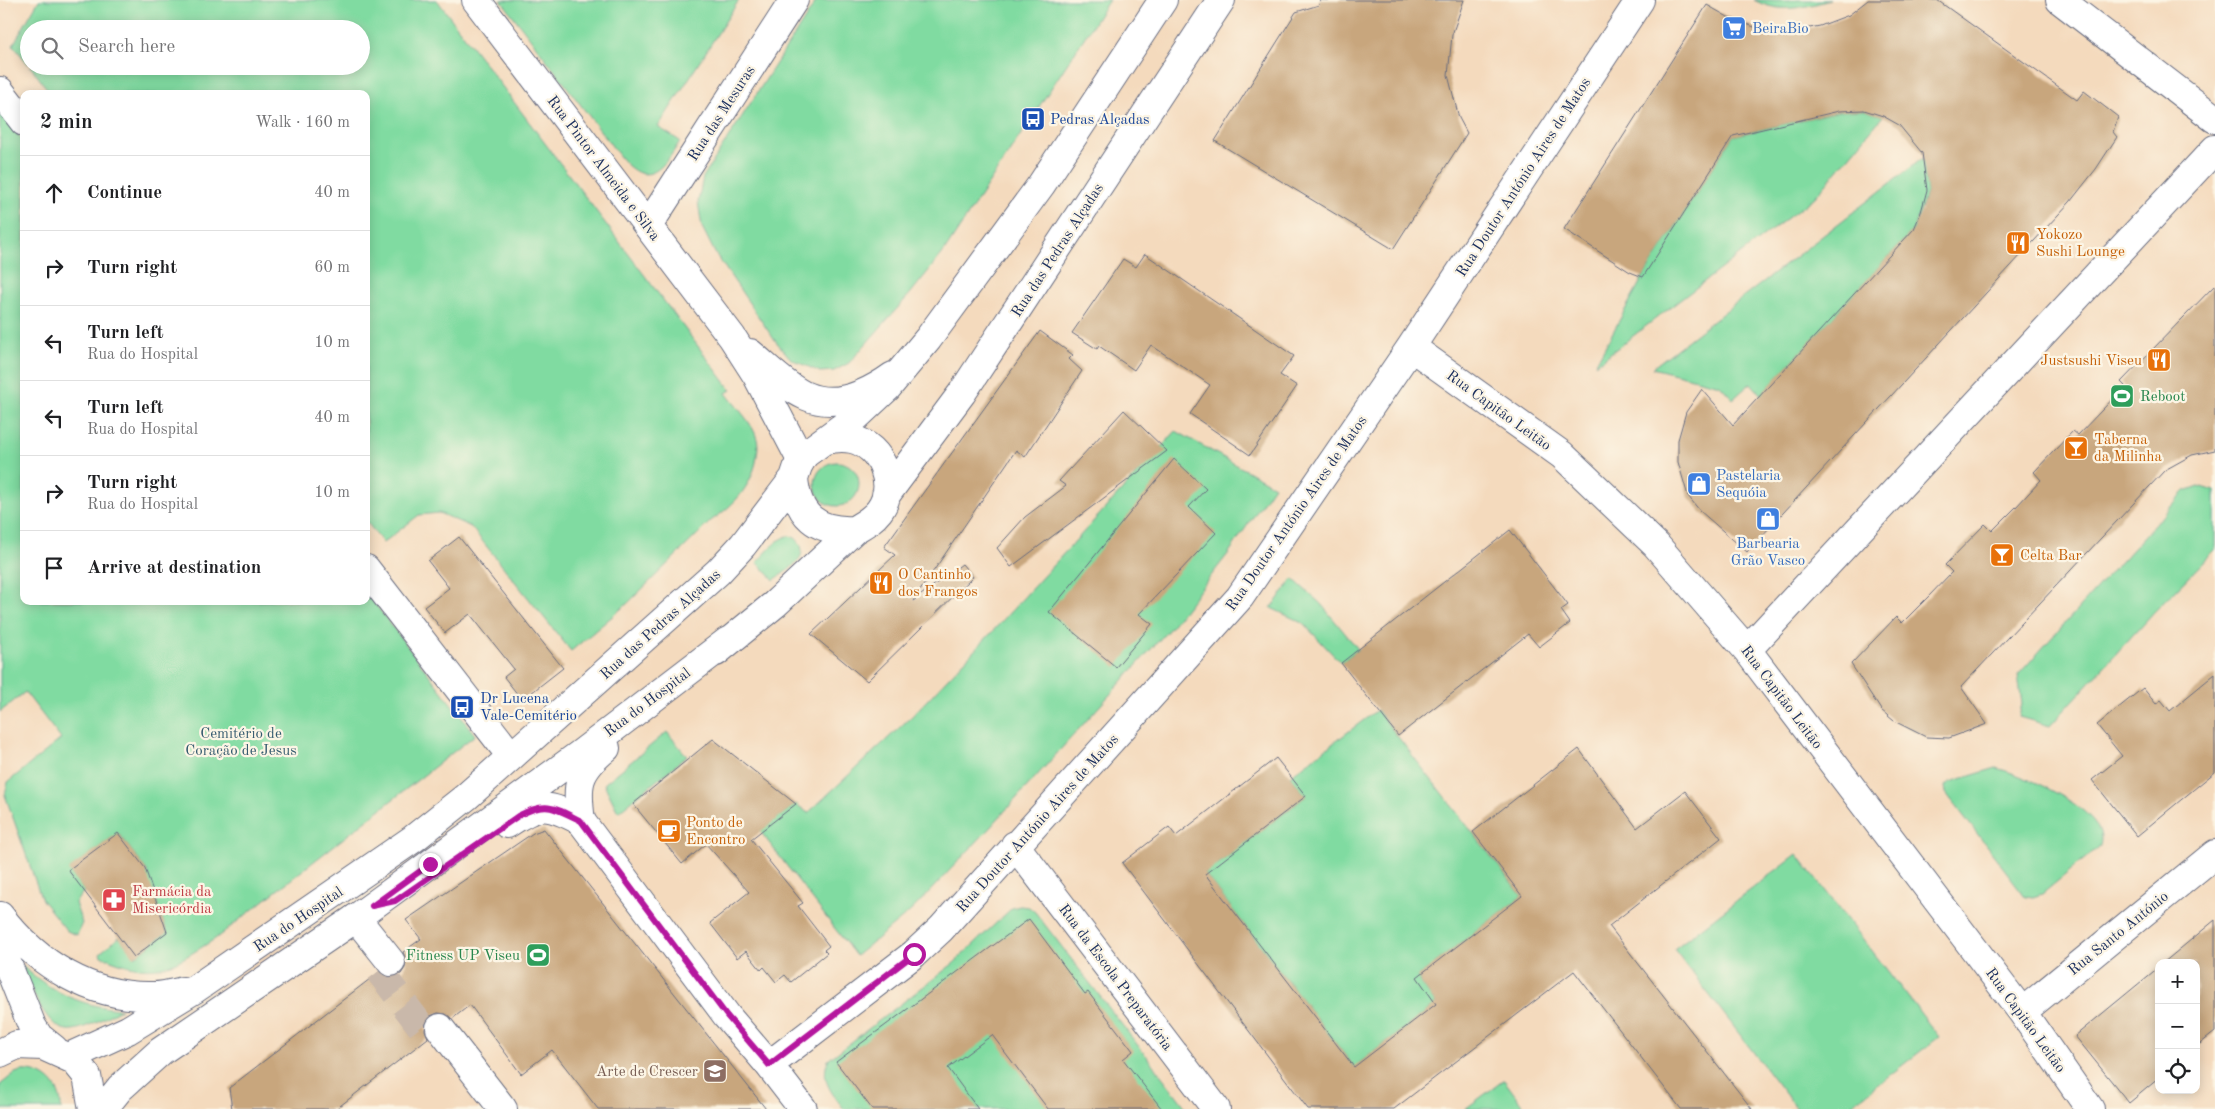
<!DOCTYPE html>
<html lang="en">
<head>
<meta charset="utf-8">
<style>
	:root { --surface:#fff; --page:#f6f6f6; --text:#202124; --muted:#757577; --line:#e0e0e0 }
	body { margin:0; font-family:"Old Standard TT",serif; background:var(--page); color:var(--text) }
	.controls { position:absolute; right:15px; bottom:15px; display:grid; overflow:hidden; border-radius:10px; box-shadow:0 2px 12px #0003 }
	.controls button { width:45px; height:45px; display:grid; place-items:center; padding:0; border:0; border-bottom:1px solid var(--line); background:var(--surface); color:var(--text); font:25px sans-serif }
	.stop { position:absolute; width:15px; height:15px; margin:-11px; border:4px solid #b5179e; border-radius:50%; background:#fff }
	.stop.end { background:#b5179e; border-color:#fff; box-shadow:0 1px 5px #0008 }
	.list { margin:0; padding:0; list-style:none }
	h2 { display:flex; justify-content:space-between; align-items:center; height:65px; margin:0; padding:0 20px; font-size:21px }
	h2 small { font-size:16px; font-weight:400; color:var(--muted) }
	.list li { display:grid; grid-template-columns:32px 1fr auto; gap:15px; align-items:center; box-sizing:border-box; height:75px; padding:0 20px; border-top:1px solid var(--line) }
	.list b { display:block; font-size:19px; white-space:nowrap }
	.list p { margin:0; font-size:16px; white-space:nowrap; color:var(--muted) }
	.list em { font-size:16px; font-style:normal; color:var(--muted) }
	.icon { flex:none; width:28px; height:28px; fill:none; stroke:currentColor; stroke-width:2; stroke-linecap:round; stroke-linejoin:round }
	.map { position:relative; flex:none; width:2215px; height:1109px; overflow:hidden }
	.search { position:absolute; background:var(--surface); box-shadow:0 2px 12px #0003; left:20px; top:20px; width:350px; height:55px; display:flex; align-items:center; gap:12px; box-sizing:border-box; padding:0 18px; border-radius:28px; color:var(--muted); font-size:19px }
	.panel { position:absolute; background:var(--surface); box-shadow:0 2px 12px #0003; left:20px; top:90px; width:350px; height:515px; border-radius:10px }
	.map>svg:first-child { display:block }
	.green { fill:#80dba1; stroke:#4e8580 }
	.building { fill:#c8a67d }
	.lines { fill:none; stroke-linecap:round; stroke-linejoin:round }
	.minor-tunnel { stroke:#c9b8aa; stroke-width:28; stroke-dasharray:28 14; stroke-linecap:butt }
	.minor-casing { stroke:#676b7f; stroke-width:30 }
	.major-casing { stroke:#676b7f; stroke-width:30 }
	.minor { stroke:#fff; stroke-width:28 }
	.major { stroke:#fff; stroke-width:28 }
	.route { stroke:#b5179e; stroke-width:6 }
	.labels { text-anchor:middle; stroke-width:4.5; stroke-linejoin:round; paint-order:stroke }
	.shop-label { font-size:15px; fill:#366cbe; stroke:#fcf5e5; text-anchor:start }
	.street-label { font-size:15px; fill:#1b2f5e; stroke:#fcf5e5 }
	.transit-label { font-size:15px; fill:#164399; stroke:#fcf5e5; text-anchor:start }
	.food-label { font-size:15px; fill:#c56008; stroke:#fcf5e5; text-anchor:start }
	.leisure-label { font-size:15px; fill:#27864d; stroke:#fcf5e5; text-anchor:start }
	.park-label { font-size:15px; fill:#345a6f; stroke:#fcf5e5 }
	.health-label { font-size:15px; fill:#be3a42; stroke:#fcf5e5; text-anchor:start }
	.education-label { font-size:15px; fill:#785e54; stroke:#fcf5e5; text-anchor:end }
</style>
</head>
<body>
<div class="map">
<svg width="2215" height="1109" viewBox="0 0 2215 1109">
	<rect width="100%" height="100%" fill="#fcf5e5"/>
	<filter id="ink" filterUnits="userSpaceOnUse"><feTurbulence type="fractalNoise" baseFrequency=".02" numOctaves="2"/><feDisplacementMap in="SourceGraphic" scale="10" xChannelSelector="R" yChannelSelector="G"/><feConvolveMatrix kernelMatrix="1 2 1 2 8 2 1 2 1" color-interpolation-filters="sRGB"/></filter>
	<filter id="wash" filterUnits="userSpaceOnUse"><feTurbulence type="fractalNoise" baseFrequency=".0096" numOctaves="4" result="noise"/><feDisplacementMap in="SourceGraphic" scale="20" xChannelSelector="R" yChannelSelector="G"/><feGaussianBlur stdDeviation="1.12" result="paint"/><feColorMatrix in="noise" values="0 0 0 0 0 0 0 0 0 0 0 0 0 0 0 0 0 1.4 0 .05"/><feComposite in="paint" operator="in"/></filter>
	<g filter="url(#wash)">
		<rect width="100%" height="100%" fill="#f4dabd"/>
		<path class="green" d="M39,0H437L731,390L726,393C736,407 753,423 757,439C759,447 757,454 756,462C750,488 734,505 712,520L628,603L571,651L471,527L439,513L419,515L383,543L366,521V94H51L30,66H361V29H29V65L13,45Z
			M501,0H739L658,127L680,141C664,168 647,190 621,158Z
			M817,0H1109L943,253L910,294L849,363L834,371L820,372L791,359L773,338L715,253L702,227L698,202L703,177Z
			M1754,0H1830C1802,8 1780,14 1754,0Z
			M0,110L24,142V601H366V592L475,735L215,939C167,969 156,979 101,956L100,953L119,937L135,957L167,932L154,895L127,888L148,872L118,833L69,870L84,891L75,903L82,923L77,935L67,931L42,900L5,795L8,782L61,739L25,692L0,712Z
			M1864,110L1883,116L1815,197L1595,365L1643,277L1733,136L1839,111Z
			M1923,158L1927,190L1914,229L1761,395L1751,383L1733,399L1720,385L1652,368Z
			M1176,431L1274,486L1228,554L1171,627L986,832L913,909L856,956L760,831L796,804L808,813L912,716L992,632Z
			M815 484a22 22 0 1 1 44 0a22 22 0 1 1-44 0Z
			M2199,486L2215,491V550L2153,613L2050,726L2019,717L2022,704L2018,675L2185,491Z
			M787,536C793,536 797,538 800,544C809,560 784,572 774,580L757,562L776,542Z
			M1293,579L1321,604L1358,649L1341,663L1303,623L1271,608Z
			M1377,710L1522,896L1417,977L1436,1004L1354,1067L1205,874L1306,796L1290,776Z
			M667,732L687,756L618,812L604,784Z
			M1996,768C2021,774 2116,813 2099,847L2042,894L2033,897L2025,896L1946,793L1945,786L1950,782Z
			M1797,854L1939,1037L1846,1109H1797L1674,949Z
			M1020,906L1029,907L1035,912L1187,1109H844C832,1093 820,1081 828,1060L954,963L1012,908Z
			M21,965C50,991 82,1007 121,1009C108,1016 81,1032 67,1030C45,1028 29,983 21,965Z
			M21,1071C44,1069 62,1086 61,1109H0V1085L15,1073Z
			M1504,1080L1524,1107L1523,1109H1465Z"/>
		<g id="blocks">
			<path class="building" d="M1320,0H1464L1452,35L1448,75L1459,118L1467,133L1393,249L1215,141L1296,12L1319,5Z
				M1868,0H1937L2077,100L2084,91L2118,117L2113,132L2117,137L2096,169L2070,202L1747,552L1700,511L1688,496L1678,462V440L1686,412L1702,389L1733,425L1914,229L1921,212L1927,190L1922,153L1899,125L1883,116L1864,110L1839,111L1733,136L1643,277L1630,272L1564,229L1707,5L1728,17L1762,30L1794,31L1820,26L1849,15Z
				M1145,254L1294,356L1280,375L1297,386L1250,455L1190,414L1210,385L1151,345L1134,370L1099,346L1097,349L1072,333L1123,259L1136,267Z
				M2215,285V450L2192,455L2165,470L1961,687L1987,724L1949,738L1926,737L1894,721L1881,710L1851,664L1896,617L1902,623L1928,597L1952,572L1945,565L1985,524L1992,531L2016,507L2041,480L2034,472L2073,431L2078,435L2125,386L2121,382Z
				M1040,331L1073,355L1069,359L1082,371L1025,457L1016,450L913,601L962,564L973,577L867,681L811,634L895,555L884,547Z
				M1124,410L1167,451L1011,567L997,548L1025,517L1066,486L1059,481Z
				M1174,459L1206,489L1189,507L1216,533L1139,614L1152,624L1116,667L1049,612Z
				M1510,530L1568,605L1561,610L1570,623L1539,647L1528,634L1398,736L1341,663Z
				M459,537L563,668L522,700L504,677L514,669L470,614L445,633L424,607L449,588L428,561Z
				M2215,674V772L2137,836L2092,780L2122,756L2097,725L2143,688L2156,704L2161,700L2170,711Z
				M713,739L796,804L751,839L803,903L798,906L829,946L824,950L827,953L791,982L785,975L776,982L764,967L761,970L746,951L737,958L710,923L749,892L706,844L682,864L633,804Z
				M1579,749L1637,828L1685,791L1721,838L1609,926L1752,1109H1681L1574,971L1394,1109H1308L1122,863L1169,827L1176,836L1276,758L1306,796L1205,874L1354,1067L1436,1004L1417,977L1522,896L1473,832Z
				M544,829L766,1109H598L552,1050L521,1074L470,1005L452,1019L446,1014L438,1013L430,1016L426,1022L425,1030L428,1038L336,1109H232L229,1088L379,972L385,976L393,977L401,974L405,968L406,960L403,952L421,939L406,920L533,833Z
				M118,833L145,868L167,932L134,957L68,870Z
				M1029,919L1085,994L1088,992L1133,1051L1123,1059L1162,1109H1048L992,1035L948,1068L978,1109H872L836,1062Z
				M2215,920V1032L2196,1047V963H2163Z
				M2159,967V1078L2129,1103L2075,1036Z"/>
		</g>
	</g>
	<g filter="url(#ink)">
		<use href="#blocks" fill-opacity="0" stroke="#676b7f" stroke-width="1"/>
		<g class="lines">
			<path class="minor-tunnel" d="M379,971L429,1037"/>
			<defs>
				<path id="minor" d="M476,0L732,337L757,376L801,460
					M2060,0L2215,119
					M0,91L24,122
					M648,226L794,0
					M1411,347L1562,455L1656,545L1747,650L2022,1012L2090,1109
					M750,353C766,366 787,388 806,396C836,409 868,394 893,376
					M366,569L511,756
					M1747,650L2215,149
					M581,821L727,1016L769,1065L803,1109
					M1015,845L1216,1109
					M356,918L391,962
					M2022,1012L2215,854
					M440,1028L503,1109
					M769,1065L914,954L941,929L1240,597L1411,347L1640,0"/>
				<path id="major" d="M794,478C797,516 817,532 854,530
					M886,495L962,393L1221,0
					M716,652L775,604L854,530C864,524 872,520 879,511C898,486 882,446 852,439C843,437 834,438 825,440
					M581,821C576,784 577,772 606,748
					M507,824C540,802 547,803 581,821
					M0,916C37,964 91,998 153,996C163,996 174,993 183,991
					M0,945L32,1026L39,1037L54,1049
					M0,1053L17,1045L43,1046L74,1060L87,1076L93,1109
					M69,1057L128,1030L195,989L413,839L466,797L718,572L743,545L794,478L798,466L804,455L856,417L887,388L928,339L1041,185L1163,0
					M103,1109L120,1088L161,1051L356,918L580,754L728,641"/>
			</defs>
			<use href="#minor" class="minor-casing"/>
			<use href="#major" class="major-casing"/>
			<use href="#minor" class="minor"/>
			<use href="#major" class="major"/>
		</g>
	</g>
	<g class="lines" filter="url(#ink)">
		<path class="route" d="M430,864L372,906L395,901L518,816C546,801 554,807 581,821L727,1016L769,1065L914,954"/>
	</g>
	<defs>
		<symbol id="supermarket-square" viewBox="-11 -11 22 22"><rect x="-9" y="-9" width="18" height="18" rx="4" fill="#3f7fe0" stroke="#fcf5e5"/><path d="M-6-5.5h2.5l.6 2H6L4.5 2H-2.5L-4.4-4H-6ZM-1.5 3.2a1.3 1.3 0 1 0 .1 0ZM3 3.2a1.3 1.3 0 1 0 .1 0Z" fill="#fff"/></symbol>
		<symbol id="bus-square" viewBox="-11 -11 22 22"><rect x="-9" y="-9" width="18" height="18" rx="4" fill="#1a4fb4" stroke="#fcf5e5"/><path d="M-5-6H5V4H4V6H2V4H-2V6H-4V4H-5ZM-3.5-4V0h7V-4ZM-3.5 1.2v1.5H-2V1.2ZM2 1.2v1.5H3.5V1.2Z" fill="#fff"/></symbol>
		<symbol id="restaurant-square" viewBox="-11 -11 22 22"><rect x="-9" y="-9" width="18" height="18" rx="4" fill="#e8710a" stroke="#fcf5e5"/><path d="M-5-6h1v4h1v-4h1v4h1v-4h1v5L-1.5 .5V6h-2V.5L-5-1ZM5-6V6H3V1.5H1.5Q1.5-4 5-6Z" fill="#fff"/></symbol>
		<symbol id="stadium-square" viewBox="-11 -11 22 22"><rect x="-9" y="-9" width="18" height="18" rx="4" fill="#2e9e5b" stroke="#fcf5e5"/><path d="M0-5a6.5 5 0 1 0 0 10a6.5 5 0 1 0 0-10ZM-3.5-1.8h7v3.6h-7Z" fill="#fff"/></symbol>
		<symbol id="bar-square" viewBox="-11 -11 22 22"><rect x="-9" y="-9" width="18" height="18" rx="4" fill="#e8710a" stroke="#fcf5e5"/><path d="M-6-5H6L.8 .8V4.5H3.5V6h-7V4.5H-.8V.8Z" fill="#fff"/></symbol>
		<symbol id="shop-square" viewBox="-11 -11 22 22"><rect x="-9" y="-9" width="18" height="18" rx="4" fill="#3f7fe0" stroke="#fcf5e5"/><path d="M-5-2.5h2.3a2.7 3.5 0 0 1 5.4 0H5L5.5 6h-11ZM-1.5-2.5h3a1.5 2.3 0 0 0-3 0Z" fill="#fff"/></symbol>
		<symbol id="cafe-square" viewBox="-11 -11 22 22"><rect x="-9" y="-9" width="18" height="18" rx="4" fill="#e8710a" stroke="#fcf5e5"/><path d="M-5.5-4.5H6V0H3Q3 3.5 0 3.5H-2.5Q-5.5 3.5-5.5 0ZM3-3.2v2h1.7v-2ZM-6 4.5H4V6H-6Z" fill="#fff"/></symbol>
		<symbol id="pharmacy-square" viewBox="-11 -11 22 22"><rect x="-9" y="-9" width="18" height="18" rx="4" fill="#e0444e" stroke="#fcf5e5"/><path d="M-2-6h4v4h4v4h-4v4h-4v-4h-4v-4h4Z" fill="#fff"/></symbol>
		<symbol id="school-square" viewBox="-11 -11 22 22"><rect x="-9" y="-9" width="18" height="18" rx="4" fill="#8d6e63" stroke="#fcf5e5"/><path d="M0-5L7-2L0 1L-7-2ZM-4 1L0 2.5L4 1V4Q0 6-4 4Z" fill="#fff"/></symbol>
	</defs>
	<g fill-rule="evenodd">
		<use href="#supermarket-square" x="1720" y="14" width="28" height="28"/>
		<use href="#bus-square" x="1019" y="105" width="28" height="28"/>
		<use href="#restaurant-square" x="2004" y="229" width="28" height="28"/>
		<use href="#restaurant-square" x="2145" y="346" width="28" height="28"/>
		<use href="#stadium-square" x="2108" y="382" width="28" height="28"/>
		<use href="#bar-square" x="2062" y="434" width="28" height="28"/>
		<use href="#shop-square" x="1685" y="470" width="28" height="28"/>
		<use href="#shop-square" x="1754" y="505" width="28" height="28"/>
		<use href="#bar-square" x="1988" y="541" width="28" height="28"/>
		<use href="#restaurant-square" x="867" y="569" width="28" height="28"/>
		<use href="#bus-square" x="448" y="693" width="28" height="28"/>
		<use href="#cafe-square" x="655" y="817" width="28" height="28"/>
		<use href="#pharmacy-square" x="100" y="886" width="28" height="28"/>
		<use href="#stadium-square" x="524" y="941" width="28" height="28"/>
		<use href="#school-square" x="701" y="1057" width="28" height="28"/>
	</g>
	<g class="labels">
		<g class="shop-label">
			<text x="1752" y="33">BeiraBio</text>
			<text x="1716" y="480">Pastelaria<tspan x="1716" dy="17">Sequóia</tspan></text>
			<text x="1768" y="548" text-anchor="middle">Barbearia<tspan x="1768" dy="17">Grão Vasco</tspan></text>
		</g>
		<g class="street-label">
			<text transform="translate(721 113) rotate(-57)" y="5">Rua das Mesuras</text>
			<text transform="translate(604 168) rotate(53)" y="5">Rua Pintor Almeida e Silva</text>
			<text transform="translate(1523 177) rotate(-57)" y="5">Rua Doutor António Aires de Matos</text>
			<text transform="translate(1057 250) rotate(-57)" y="5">Rua das Pedras Alçadas</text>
			<text transform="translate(1499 410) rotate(36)" y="5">Rua Capitão Leitão</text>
			<text transform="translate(1296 513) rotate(-55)" y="5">Rua Doutor António Aires de Matos</text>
			<text transform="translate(660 624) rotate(-42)" y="5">Rua das Pedras Alçadas</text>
			<text transform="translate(1782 697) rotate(53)" y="5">Rua Capitão Leitão</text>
			<text transform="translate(647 702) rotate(-37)" y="5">Rua do Hospital</text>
			<text transform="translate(1037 823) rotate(-48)" y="5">Rua Doutor António Aires de Matos</text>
			<text transform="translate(298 919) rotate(-34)" y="5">Rua do Hospital</text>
			<text transform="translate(2118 933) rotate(-39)" y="5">Rua Santo António</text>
			<text transform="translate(1116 977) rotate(53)" y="5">Rua da Escola Preparatória</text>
			<text transform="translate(2026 1020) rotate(54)" y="5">Rua Capitão Leitão</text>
		</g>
		<g class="transit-label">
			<text x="1050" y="124">Pedras Alçadas</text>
			<text x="480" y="703">Dr Lucena<tspan x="480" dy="17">Vale-Cemitério</tspan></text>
		</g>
		<g class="food-label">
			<text x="2036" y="239">Yokozo<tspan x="2036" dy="17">Sushi Lounge</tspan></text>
			<text x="2142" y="365" text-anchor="end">Justsushi Viseu</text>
			<text x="2094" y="444">Taberna<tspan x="2094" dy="17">da Milinha</tspan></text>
			<text x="2020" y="560">Celta Bar</text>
			<text x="898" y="579">O Cantinho<tspan x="898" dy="17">dos Frangos</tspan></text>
			<text x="686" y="827">Ponto de<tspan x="686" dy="17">Encontro</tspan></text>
		</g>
		<g class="leisure-label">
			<text x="2140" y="401">Reboot</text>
			<text x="520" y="960" text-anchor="end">Fitness UP Viseu</text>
		</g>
		<g class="park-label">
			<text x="241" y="738">Cemitério de<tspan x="241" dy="17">Coração de Jesus</tspan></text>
		</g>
		<g class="health-label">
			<text x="132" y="896">Farmácia da<tspan x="132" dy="17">Misericórdia</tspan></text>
		</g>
		<g class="education-label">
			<text x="698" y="1076">Arte de Crescer</text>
		</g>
	</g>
</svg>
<div class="controls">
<button>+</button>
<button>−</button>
<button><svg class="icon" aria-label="locate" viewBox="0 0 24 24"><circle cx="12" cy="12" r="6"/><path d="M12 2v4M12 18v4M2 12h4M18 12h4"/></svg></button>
</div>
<div class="stop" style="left:914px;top:954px"></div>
<div class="stop end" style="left:430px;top:864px"></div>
<div class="search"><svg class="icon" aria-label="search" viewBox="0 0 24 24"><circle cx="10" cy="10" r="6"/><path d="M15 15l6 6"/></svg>Search here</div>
<section class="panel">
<h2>2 min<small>Walk · 160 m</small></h2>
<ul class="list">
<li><svg class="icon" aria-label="ahead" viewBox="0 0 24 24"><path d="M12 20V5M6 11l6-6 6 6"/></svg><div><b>Continue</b></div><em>40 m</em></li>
<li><svg class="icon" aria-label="right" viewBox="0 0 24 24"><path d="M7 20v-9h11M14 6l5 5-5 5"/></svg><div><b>Turn right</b></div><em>60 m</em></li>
<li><svg class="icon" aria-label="left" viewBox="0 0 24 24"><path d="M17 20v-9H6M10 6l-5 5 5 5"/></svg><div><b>Turn left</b><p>Rua do Hospital</p></div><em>10 m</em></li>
<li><svg class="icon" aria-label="left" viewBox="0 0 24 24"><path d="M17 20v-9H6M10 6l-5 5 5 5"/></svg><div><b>Turn left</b><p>Rua do Hospital</p></div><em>40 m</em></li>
<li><svg class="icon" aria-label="right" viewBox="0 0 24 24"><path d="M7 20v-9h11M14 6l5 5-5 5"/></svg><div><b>Turn right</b><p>Rua do Hospital</p></div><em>10 m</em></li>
<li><svg class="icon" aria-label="arrive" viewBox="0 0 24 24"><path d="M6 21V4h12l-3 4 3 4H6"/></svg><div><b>Arrive at destination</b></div></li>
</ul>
</section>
</div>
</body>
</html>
